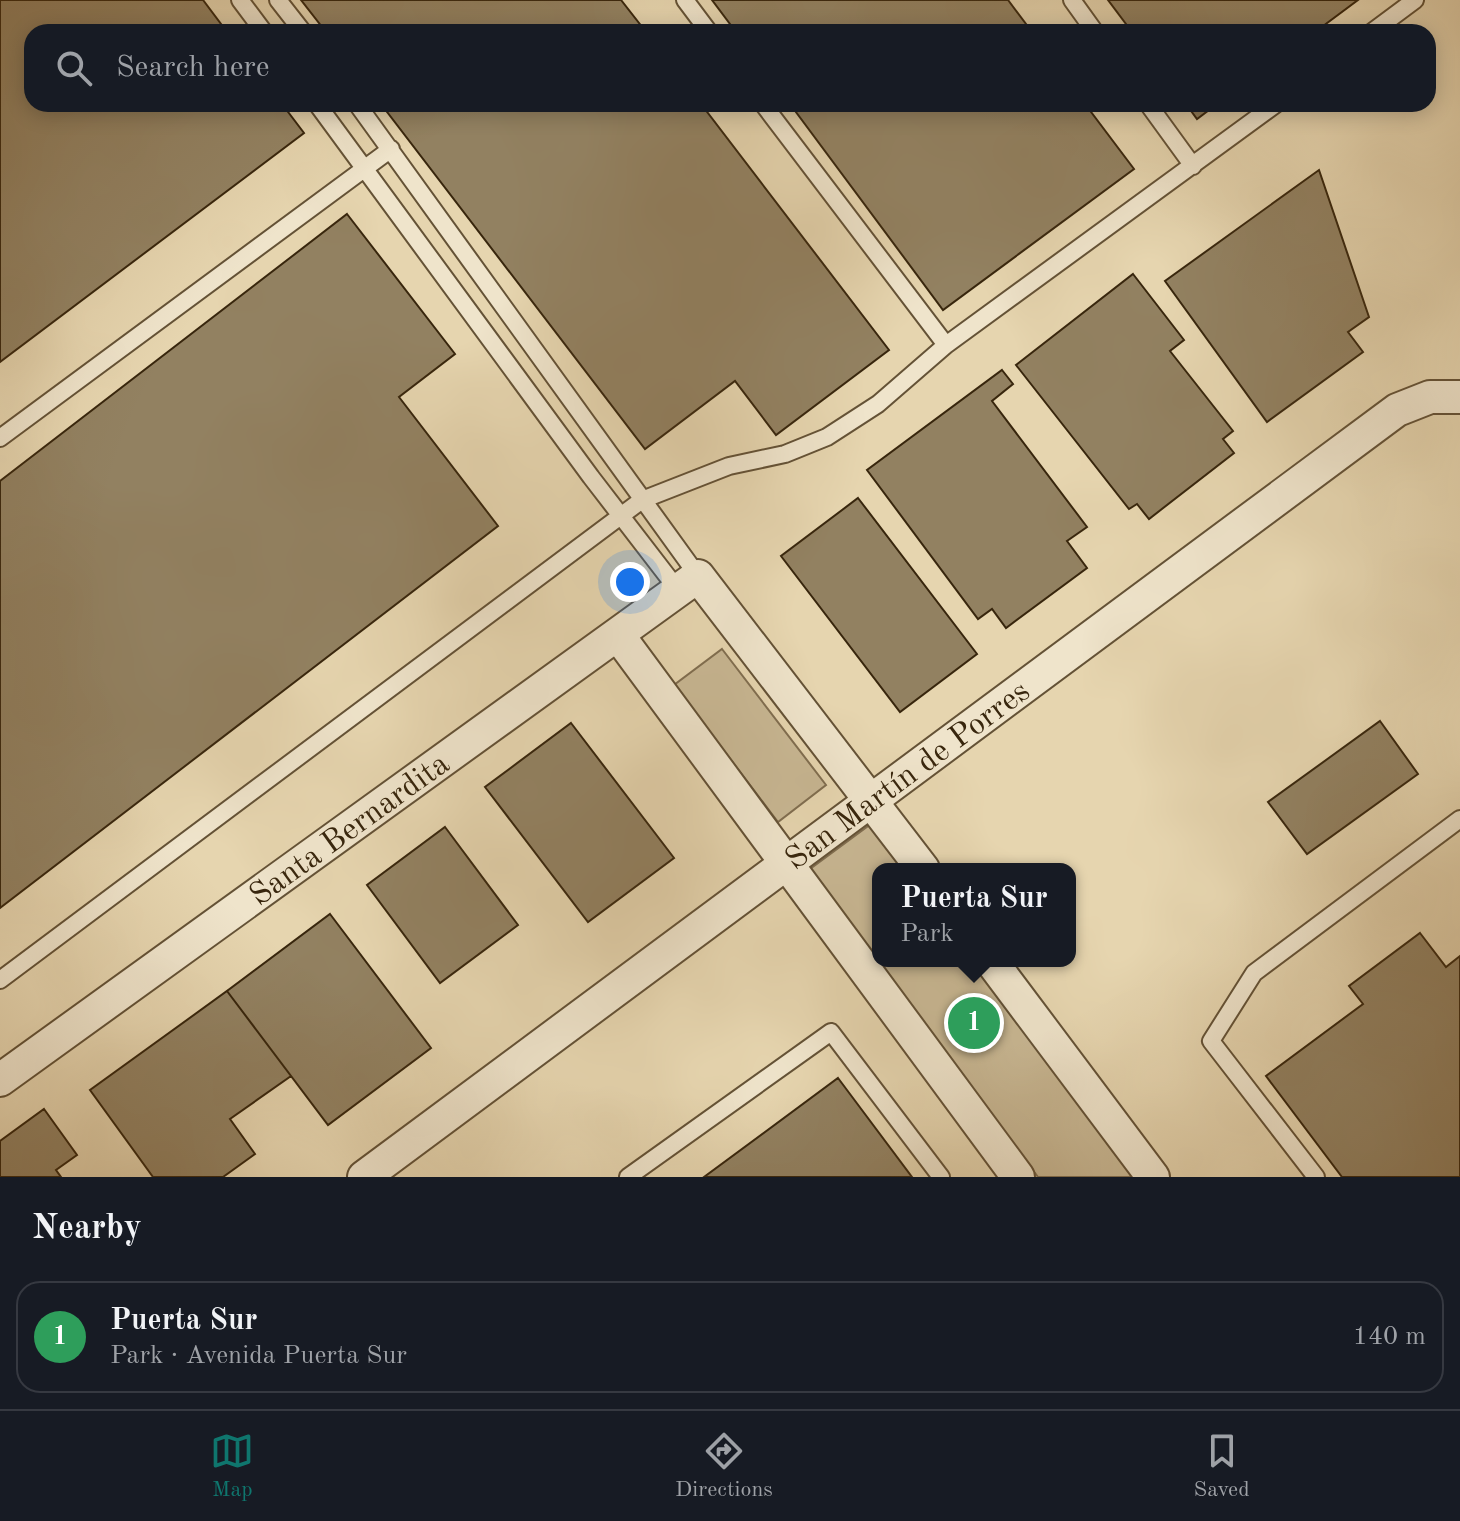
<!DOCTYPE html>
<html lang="en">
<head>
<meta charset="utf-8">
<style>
	:root { --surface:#171b24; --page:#242831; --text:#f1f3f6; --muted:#9ea1a6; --line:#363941; --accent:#0f766e }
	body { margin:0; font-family:"Old Standard TT",serif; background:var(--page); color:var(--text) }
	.you { position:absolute; left:630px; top:582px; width:28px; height:28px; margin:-20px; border:6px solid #fff; border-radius:50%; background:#1a73e8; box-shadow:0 0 0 12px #1a73e833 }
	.badge { display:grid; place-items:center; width:52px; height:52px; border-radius:50%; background:var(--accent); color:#fff; font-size:26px; font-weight:700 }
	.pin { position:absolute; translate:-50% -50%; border:4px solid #fff; box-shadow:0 2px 8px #0006 }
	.popup { position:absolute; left:872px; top:863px; width:204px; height:104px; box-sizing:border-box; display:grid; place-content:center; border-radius:16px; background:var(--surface); filter:drop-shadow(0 2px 6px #0005); font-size:26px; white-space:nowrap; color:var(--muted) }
	.popup b { font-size:30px; color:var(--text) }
	.popup::after { content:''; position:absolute; left:50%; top:100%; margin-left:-16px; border:16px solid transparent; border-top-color:var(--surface) }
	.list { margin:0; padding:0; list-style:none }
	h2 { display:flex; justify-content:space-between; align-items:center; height:104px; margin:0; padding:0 32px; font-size:34px }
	h2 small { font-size:26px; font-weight:400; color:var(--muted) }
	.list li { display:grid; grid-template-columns:52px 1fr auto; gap:24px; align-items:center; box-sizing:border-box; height:112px; margin:0 16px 16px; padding:0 16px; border:2px solid var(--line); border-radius:24px }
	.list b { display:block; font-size:30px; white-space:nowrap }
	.list p { margin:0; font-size:26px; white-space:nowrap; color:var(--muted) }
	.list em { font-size:26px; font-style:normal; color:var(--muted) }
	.icon { flex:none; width:44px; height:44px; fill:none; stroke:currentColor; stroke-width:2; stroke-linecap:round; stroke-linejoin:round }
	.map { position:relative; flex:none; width:1460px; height:1177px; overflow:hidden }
	.search { position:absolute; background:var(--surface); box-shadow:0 4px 20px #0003; left:24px; right:24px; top:24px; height:88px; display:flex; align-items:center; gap:20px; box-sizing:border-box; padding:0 28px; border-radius:24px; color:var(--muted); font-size:30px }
	.sheet { height:232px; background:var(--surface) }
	nav { display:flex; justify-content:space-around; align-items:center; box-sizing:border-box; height:112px; border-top:2px solid var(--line); background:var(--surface); font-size:22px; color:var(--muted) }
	nav a { display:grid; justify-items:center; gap:4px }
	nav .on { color:var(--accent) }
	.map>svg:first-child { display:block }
	.green { fill:#c8b793; stroke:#806e50; stroke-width:2 }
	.building { fill:#928161; stroke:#38260d; stroke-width:2 }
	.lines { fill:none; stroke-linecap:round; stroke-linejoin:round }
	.lane-casing { stroke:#645236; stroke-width:20 }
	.street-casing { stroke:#645236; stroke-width:36 }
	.lane { stroke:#efe4cb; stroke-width:16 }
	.street { stroke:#efe4cb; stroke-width:32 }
	.labels { text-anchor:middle; stroke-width:6; stroke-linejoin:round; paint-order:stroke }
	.street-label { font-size:32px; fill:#38260d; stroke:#efe4cb }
</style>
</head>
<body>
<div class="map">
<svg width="1460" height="1177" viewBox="0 0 1460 1177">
	<rect width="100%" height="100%" fill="#e6d5af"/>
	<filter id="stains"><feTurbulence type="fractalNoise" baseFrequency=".0025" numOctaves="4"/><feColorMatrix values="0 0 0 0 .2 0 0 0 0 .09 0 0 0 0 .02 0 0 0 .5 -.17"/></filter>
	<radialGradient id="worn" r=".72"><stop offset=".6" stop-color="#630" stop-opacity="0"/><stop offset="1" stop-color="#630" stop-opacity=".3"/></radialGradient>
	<path class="green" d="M722,649L826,785L778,822L674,685Z
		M875,821L910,869H878V961H978L1137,1177H1038L810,869Z"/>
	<path class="building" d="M0,0H203L227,32H32V104H282L304,133L0,362Z
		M301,0H621L646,32H326Z
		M712,0H1008L1032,32H736Z
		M1108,0H1358L1315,32H1132Z
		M381,104H701L889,350L776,435L735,381L645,449Z
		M790,104H1085L1134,169L943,310Z
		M1186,104H1217L1197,119Z
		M1319,170L1369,317L1348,332L1363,352L1267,422L1165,281Z
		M347,214L455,354L399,397L498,526L0,908V481Z
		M1133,274L1184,340L1170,351L1233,431L1223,439L1234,453L1149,519L1137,504L1129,509L1016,365Z
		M1002,370L1013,384L992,401L1087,527L1067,541L1087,568L1006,628L992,609L978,619L867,470Z
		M858,498L977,654L900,712L781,556Z
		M1380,721L1418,774L1307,854L1268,802Z
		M571,723L674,858L588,922L485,787Z
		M445,827L518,925L440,983L367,885Z
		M330,914L431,1048L328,1125L227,991Z
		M1420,933L1446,967L1460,956V1177H1342L1266,1076L1363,1004L1349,986Z
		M227,991L291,1076L230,1119L255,1154L223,1177H153L90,1090Z
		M838,1078L912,1177H704Z
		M44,1109L77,1155L56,1170L61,1177H0V1141Z"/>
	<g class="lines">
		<defs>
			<path id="lane" d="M240,0L264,32
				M278,0L303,32
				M685,0L709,32
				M1072,0L1095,32
				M1372,32L1415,0
				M317,104L591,477L678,590
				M357,104L698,576
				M763,104L946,345
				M1148,104L1193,166
				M0,438L391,149
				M0,980L642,500L729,466L785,454L827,437L878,404L946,345L1276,104
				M628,1177L831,1032L941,1177
				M1316,1177L1211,1041L1254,973L1460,819"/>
			<g id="street">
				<path d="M618,635L1018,1177"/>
				<path d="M991,961L1153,1177"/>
				<path id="s1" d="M0,1080L698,576L923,869"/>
				<path id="s2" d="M364,1177L1397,410L1430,397H1460"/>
			</g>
		</defs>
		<use href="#lane" class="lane-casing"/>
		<use href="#street" class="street-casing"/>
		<use href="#lane" class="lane"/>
		<use href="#street" class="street"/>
	</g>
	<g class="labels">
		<g class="street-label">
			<text dy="11" stroke="none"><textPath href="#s2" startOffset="676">San Martín de Porres</textPath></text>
			<text dy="11" stroke="none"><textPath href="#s1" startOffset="430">Santa Bernardita</textPath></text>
		</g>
	</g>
	<rect width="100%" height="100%" filter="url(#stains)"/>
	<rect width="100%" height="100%" fill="url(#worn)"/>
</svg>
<div class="you"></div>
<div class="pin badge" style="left:974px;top:1023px;background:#2e9e5b">1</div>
<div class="popup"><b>Puerta Sur</b>Park</div>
<div class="search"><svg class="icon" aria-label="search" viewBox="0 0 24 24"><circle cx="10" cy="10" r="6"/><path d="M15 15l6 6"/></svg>Search here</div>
</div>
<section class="sheet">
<h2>Nearby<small></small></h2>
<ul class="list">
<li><span class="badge" style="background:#2e9e5b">1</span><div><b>Puerta Sur</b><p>Park · Avenida Puerta Sur</p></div><em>140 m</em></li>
</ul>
</section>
<nav>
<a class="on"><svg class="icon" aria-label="map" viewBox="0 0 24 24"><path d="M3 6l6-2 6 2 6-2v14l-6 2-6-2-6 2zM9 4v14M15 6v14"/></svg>Map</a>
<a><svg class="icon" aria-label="directions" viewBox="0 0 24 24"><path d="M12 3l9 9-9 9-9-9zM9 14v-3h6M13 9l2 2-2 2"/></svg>Directions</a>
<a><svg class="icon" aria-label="saved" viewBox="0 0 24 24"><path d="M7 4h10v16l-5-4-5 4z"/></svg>Saved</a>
</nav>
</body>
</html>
